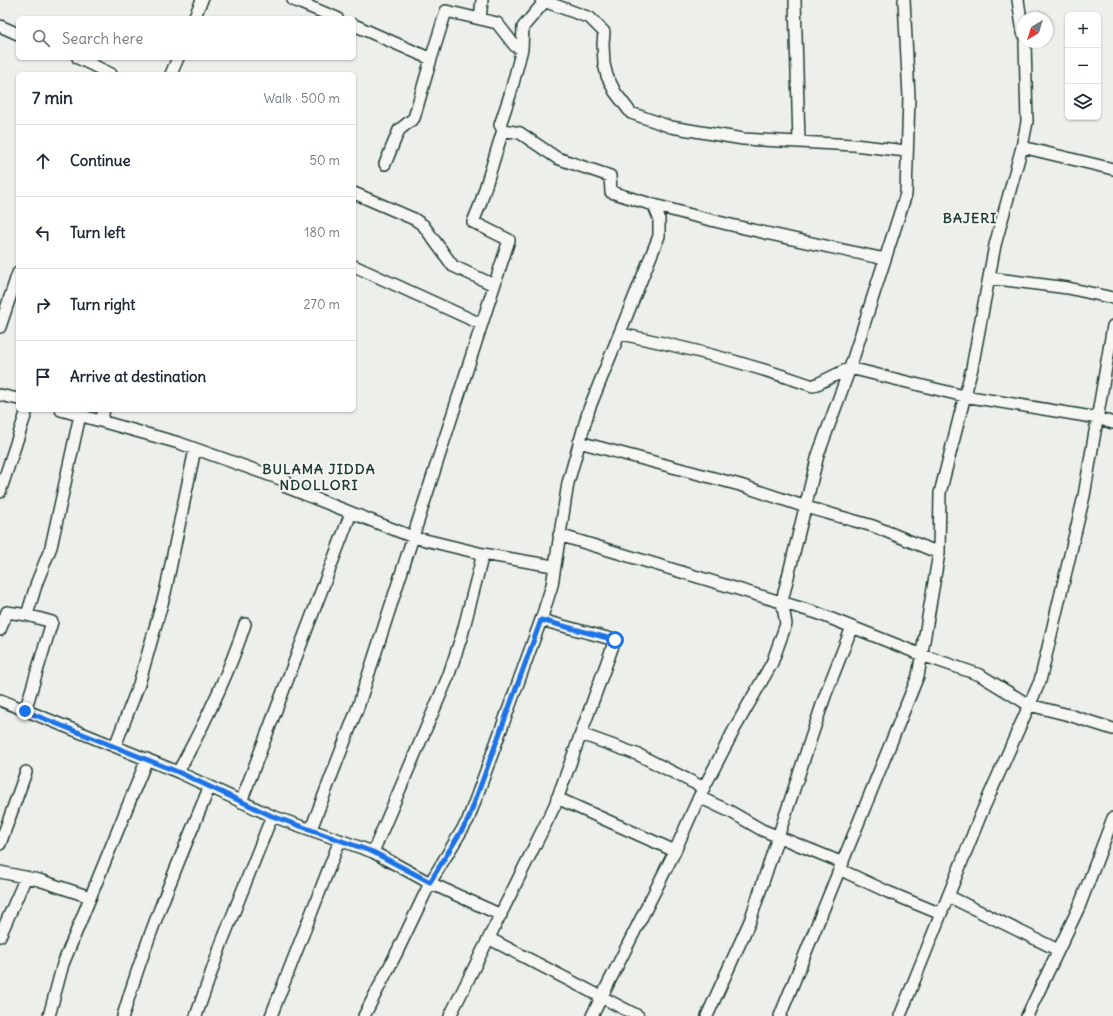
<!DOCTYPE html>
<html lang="en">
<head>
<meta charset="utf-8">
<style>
	:root { --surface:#fff; --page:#f2f2f3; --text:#1f2937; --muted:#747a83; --line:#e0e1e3 }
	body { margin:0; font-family:Delius,sans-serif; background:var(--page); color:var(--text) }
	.controls { position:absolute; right:12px; top:12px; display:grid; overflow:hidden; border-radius:6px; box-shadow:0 1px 3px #0004 }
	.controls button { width:36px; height:36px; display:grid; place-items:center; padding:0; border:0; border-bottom:1px solid var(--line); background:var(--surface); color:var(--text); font:20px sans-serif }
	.compass { position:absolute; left:1017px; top:12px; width:36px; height:36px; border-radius:50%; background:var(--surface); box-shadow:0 1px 3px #0004; rotate:218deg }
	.stop { position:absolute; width:12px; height:12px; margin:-9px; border:3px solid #1a73e8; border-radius:50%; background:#fff }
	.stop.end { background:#1a73e8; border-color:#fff; box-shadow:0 1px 4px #0008 }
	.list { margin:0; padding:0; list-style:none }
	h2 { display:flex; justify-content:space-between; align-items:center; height:52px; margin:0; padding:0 16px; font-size:17px }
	h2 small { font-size:13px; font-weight:400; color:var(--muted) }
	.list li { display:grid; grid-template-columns:26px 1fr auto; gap:12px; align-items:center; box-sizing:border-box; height:72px; padding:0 16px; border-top:1px solid var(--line) }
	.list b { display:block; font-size:15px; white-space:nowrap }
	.list em { font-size:13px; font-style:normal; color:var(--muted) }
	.icon { flex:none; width:22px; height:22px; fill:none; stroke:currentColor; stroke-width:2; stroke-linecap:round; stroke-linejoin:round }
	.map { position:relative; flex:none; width:1113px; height:1016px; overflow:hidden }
	.search { position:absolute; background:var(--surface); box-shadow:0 1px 3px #0004; left:16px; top:16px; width:340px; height:44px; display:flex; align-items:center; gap:10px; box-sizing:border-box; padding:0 14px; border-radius:6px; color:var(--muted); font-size:15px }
	.panel { position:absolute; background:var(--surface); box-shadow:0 1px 3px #0004; left:16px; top:72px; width:340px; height:340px; border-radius:6px }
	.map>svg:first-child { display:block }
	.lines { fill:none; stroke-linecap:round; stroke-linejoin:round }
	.minor-casing { stroke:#1f3d34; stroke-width:14 }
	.minor { stroke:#f6f6f2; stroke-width:11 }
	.route { stroke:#1a73e8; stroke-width:5 }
	.labels { text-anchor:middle; stroke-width:4; stroke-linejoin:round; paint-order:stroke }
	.district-label { font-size:14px; font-weight:bold; letter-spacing:1px; fill:#1f3d34; stroke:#f6f6f2 }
</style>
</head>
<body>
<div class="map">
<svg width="1113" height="1016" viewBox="0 0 1113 1016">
	<rect width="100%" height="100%" fill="#edefea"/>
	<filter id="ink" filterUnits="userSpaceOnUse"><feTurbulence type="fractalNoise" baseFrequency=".025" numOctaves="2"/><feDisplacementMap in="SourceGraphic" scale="8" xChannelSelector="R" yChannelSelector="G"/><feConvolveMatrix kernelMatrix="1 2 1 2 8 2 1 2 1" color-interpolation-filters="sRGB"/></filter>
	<g filter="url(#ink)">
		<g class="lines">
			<defs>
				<path id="minor" d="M293,0L337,18
					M541,0L590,18L604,32L603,44L604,64L607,76L615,92L631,113L671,127L743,139L854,145L906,151
					M795,0L799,142
					M1018,0L1023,33
					M194,18L202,0
					M480,19L482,0
					M354,25L431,59L446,11L497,23L515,46L522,49
					M0,26L18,34
					M78,58L111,74
					M171,74L178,58
					M503,130L520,133L557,158L610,176L611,192C701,221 794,239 885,259
					M1022,147L1113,169
					M385,164L399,130L414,118L431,59
					M354,193L414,219L423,225L453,266L494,285
					M354,266L481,324
					M989,278L1068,288L1113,298
					M0,327L18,273
					M621,334C686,347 750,364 813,386L850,368L964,396L1098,418L1113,423
					M0,395L18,399
					M61,410L179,443L286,481V487L413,537L483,554L553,566
					M101,421L104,410
					M579,442L740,485L806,507L873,526L939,553
					M0,492L27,410
					M559,535L817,613L922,655L980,675L1029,705L1069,715L1113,729
					M27,615L37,582L51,547L80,415
					M0,630L7,612L27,615L52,622L25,711
					M0,700L178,772L272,816L373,852L430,883L501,915
					M581,734L639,755L704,788
					M115,746L139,684L165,593L195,449
					M178,772C204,725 228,676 245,624
					M699,797L731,812L762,830L843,863
					M557,798L675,851
					M241,802L351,513
					M311,829L358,707L509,240L473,222L480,205L503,130L500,125L510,95L522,49L523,27L546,0
					M0,844L26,772
					M373,852L448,677L462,635L483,554
					M841,870L888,892L941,914
					M0,872L39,880L90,897
					M948,896L1058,950
					M0,936L26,877
					M490,939L638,1016
					M49,1016L63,964L147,759
					M123,1016C146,938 178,863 209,788
					M196,1016L222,942L272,816
					M271,1016L340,840
					M364,1016L397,952L430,883L468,820L541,620L552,585L568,483L589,409L659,236V218L654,206
					M450,1016L555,805L615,640L541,620
					M592,1016L675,851L699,797L735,728L772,663L786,624L782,601L818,455L850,368L906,194L909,97L904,0
					M707,1016L750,921L825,696L852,627
					M780,1016L918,676L939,553L940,493L972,368L995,245L1022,147L1027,122L1025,42
					M900,1016L981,814L1040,681L1084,496L1113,326
					M1027,1016L1079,907L1113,818"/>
			</defs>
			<use href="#minor" class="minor-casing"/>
			<use href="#minor" class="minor"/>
		</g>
	</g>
	<g class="lines" filter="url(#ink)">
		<path class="route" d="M25,711L178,772L272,816L373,852L430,882L468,820L541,620L615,640"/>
	</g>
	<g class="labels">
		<g class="district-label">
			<text x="970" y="223">BAJERI</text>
			<text x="319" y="474">BULAMA JIDDA<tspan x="319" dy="16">NDOLLORI</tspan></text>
		</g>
	</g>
</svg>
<div class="controls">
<button>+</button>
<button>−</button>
<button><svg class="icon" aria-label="layers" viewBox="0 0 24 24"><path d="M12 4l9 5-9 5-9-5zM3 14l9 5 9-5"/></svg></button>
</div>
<svg class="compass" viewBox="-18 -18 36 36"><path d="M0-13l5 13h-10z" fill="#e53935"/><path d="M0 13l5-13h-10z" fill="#747a83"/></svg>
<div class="stop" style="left:615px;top:640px"></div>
<div class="stop end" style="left:25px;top:711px"></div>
<div class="search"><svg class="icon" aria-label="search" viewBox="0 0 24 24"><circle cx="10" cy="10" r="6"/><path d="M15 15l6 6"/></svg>Search here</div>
<section class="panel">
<h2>7 min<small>Walk · 500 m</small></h2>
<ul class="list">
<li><svg class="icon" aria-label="ahead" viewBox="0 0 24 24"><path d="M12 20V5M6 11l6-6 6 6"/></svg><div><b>Continue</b></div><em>50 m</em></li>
<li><svg class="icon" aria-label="left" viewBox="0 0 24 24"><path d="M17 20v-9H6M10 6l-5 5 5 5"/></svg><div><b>Turn left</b></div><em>180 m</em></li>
<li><svg class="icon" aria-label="right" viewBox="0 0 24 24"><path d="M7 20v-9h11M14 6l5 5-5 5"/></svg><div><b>Turn right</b></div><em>270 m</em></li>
<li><svg class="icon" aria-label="arrive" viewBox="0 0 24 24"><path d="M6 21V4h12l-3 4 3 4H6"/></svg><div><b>Arrive at destination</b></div></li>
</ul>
</section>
</div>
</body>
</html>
